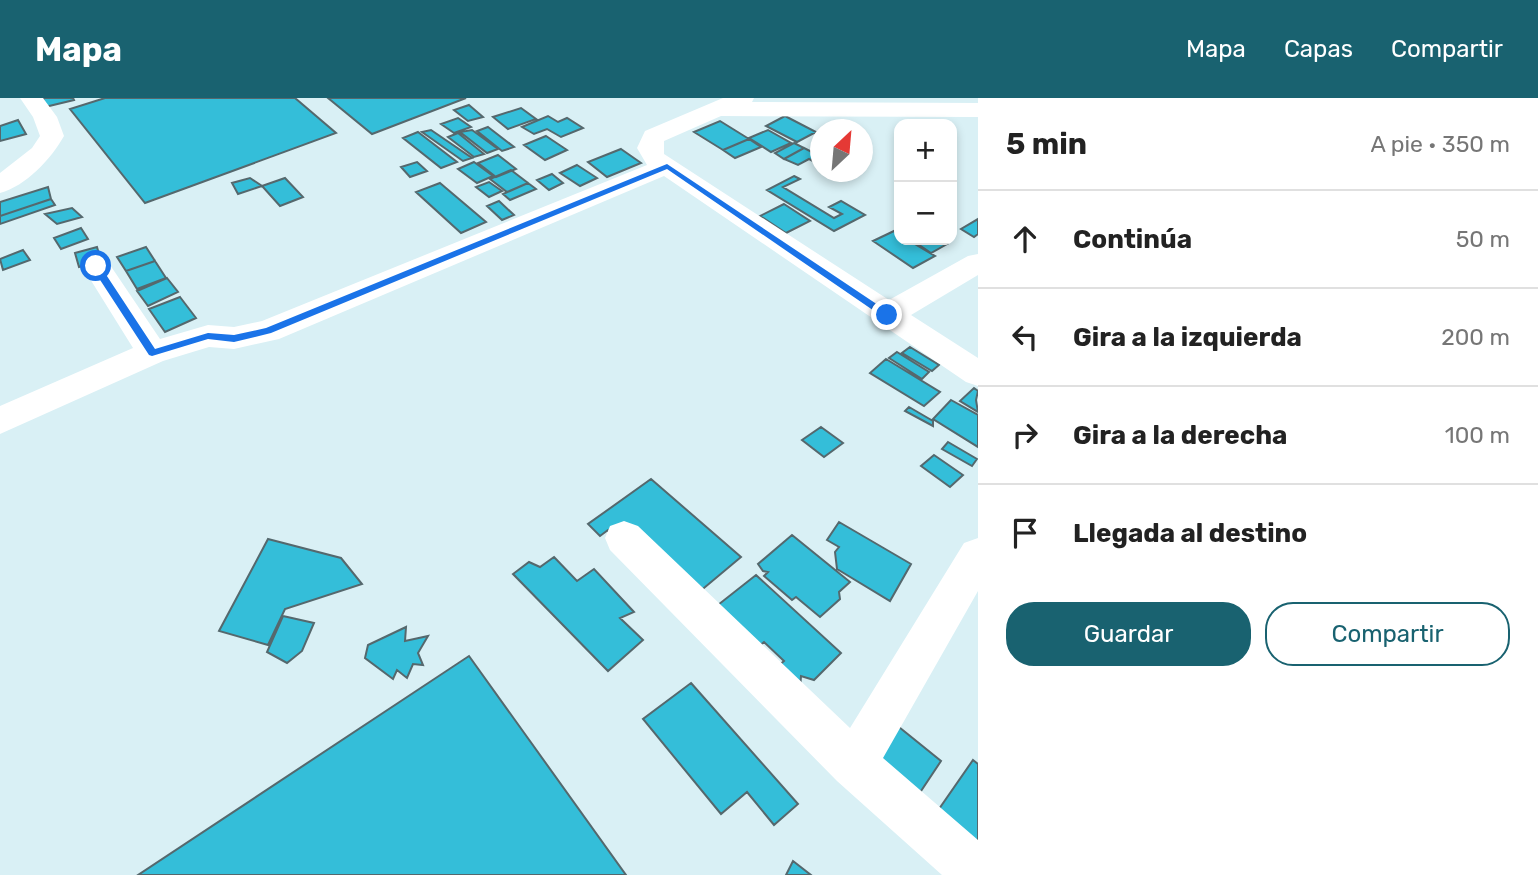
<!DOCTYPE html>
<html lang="es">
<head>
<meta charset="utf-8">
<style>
	:root { --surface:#fff; --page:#f2f2f2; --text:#222; --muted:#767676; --line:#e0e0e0; --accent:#196270 }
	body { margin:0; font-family:Rubik,sans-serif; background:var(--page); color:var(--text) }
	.controls { position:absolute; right:21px; top:21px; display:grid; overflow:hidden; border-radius:14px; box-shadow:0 4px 10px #0003 }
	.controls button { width:63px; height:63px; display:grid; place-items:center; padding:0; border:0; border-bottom:2px solid var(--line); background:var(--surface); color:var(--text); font:35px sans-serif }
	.compass { position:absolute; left:810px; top:21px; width:63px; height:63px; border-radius:50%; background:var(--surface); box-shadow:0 4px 10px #0003; rotate:26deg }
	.stop { position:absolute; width:21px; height:21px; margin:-16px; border:5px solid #1a73e8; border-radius:50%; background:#fff }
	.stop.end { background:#1a73e8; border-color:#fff; box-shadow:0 2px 7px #0008 }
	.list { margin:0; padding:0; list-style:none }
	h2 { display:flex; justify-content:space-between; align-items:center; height:91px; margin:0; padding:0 28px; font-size:30px }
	h2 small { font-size:23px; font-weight:400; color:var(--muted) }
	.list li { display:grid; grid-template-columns:46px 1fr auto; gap:21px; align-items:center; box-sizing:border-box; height:98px; padding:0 28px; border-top:2px solid var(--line) }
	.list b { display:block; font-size:26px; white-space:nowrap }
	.list em { font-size:23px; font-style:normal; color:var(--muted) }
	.actions { display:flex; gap:14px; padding:21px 28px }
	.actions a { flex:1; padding:16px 0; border:2px solid var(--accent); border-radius:28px; text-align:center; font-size:24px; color:var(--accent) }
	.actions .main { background:var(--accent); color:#fff }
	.icon { flex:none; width:38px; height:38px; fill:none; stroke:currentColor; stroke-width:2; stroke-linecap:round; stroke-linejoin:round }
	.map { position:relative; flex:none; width:978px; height:777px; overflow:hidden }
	header { display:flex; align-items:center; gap:42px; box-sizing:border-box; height:98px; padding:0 35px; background:var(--accent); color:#fff }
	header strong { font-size:33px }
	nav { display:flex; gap:38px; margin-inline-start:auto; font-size:24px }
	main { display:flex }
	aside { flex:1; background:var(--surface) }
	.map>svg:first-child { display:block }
	.building { fill:#34bed9; stroke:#55686d; stroke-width:2 }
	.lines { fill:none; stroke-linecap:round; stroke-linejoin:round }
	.minor { fill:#fff; fill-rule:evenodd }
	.route { fill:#1a73e8 }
</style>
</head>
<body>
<header>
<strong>Mapa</strong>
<nav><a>Mapa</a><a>Capas</a><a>Compartir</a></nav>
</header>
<main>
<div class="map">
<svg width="978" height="777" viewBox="0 0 978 777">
	<rect width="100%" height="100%" fill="#d9f0f5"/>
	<path class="building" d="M43,0H73L74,2L45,9Z
		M105,0H295L336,35L145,105L70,11Z
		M328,0H466L372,36Z
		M469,7L483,19L468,23L454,12Z
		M521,10L536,21L508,31L493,19Z
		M548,18L558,24L567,20L583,30L561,39L547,31L534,36L522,29Z
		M785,18L816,34L797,44L766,28Z
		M458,20L471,29L454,35L441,26Z
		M18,22L26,36L0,43V28Z
		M720,23L749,41L723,52L694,34Z
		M488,29L514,49L502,53L477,33Z
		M431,32L472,60L463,63L422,34Z
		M472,32L498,51L487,55L460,34Z
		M768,32L791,45L771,54L749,40Z
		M418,34L457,64L441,70L403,40Z
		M458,35L484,56L474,59L448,39Z
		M546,38L567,52L545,62L524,47Z
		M749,41L761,49L735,60L723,52Z
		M794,45L804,50L784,61L775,55Z
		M804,50L820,58V63L817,65L809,61L798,67L784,61Z
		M621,51L641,65L607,79L588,64Z
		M498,57L516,71L496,79L478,65Z
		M417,64L427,73L410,79L401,69Z
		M474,64L493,78L477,85L458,71Z
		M577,67L597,80L580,88L560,75Z
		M511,72L528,85L507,94L490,81Z
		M552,76L563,85L549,92L537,82Z
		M794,78L800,81L783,89L834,120L842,116L829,109L841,103L865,117L834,133L767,92Z
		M250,80L262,88L238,96L232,85Z
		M285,80L303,99L280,108L262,88Z
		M489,84L502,93L489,99L476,89Z
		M440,85L486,124L461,135L416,94Z
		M528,85L536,91L510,102L503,96Z
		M48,89L51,101L0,118V104Z
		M51,101L55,107L0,126V118Z
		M499,103L514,117L502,122L487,108Z
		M784,106L810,123L786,135L760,118Z
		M72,110L82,119L57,126L45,116Z
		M978,121V136L974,139L961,131Z
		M81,130L88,141L61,151L54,140Z
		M894,133L899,136V142H908L935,158L913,170L873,143Z
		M912,142H940L947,146L931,155Z
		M97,149L101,163L79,169L75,155Z
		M146,149L155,163L126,173L117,159Z
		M23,152L30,162L3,172L0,161Z
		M155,163L166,180L137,191L126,173Z
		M167,180L178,194L148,208L137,193Z
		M180,199L196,220L165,234L149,211Z
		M910,249L939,267L932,273L902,255Z
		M897,254L929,274L922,281L889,260Z
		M886,261L940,294L924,308L870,275Z
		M974,290L978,293L976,302L978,314L960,303Z
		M951,302L978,317V349L933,321Z
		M909,309L933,323V328L905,313Z
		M821,329L843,345L824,359L802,342Z
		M948,344L977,361L972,368L942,351Z
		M934,357L963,377L950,389L921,368Z
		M651,381L741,459L692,500L608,432L600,438L588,426Z
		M839,424L911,466L890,503L837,471L835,454L839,449L827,442Z
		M792,437L850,484L839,494L840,501L820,519L796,499L792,502L764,478L768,474L763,473L758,466Z
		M268,441L341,460L362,486L285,511L268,547L219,533Z
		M554,459L577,483L594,471L634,514L620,520L643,542L608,573L513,476L529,464L540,469Z
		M756,477L841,555L814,582L801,578L800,592L777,569L784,563L764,544L751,555L709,514Z
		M283,518L314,525L302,553L287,565L267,554Z
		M406,529L405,543L428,538L418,555L423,567L413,566L407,580L397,572L393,581L365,560L368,547Z
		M469,558L626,777H138Z
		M691,585L798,706L774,727L747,694L721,716L643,621Z
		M894,625L941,663L911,708L862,668Z
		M973,662L978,666V754L930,724Z
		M793,763L811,777H786Z"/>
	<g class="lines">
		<path class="minor" d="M20,0H43L57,19L64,38C51,61 26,88 0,95V75L32,50L40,38L33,19Z
			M723,0H754L752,4L978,5V19L721,18L664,43V56L889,202L968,158L978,156V177L911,217L978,260V288L966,284L664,78L279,241L234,251L209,249L163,263L0,336V308L133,250L82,168L86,161L96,159L106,161L160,241L208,227L234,229L262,223L647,67L637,50L645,33Z
			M624,423L638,428L850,630L964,445L978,440V493L883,660L978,742V777H942L837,683L610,452L605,440L610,428Z"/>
	</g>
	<path class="route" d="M667,66L890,215V219H883L667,71L271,235L234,244L208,241L152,258L149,257L91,168L99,166L155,251L208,235L234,237L266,230Z"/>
</svg>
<div class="controls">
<button>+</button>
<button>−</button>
</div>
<svg class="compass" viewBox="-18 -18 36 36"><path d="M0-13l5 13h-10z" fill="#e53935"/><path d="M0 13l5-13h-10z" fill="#767676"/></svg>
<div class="stop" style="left:96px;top:168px"></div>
<div class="stop end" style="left:887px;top:217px"></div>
</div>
<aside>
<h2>5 min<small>A pie · 350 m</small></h2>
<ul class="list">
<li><svg class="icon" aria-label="ahead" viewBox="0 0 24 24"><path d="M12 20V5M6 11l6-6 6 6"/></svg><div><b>Continúa</b></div><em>50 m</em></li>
<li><svg class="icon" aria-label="left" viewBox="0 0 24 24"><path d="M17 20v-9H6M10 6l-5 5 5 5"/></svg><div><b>Gira a la izquierda</b></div><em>200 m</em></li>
<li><svg class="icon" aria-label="right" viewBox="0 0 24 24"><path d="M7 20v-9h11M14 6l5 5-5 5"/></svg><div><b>Gira a la derecha</b></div><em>100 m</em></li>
<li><svg class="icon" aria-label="arrive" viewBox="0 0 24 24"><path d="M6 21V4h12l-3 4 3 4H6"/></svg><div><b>Llegada al destino</b></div></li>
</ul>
<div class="actions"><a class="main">Guardar</a><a>Compartir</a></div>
</aside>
</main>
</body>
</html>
